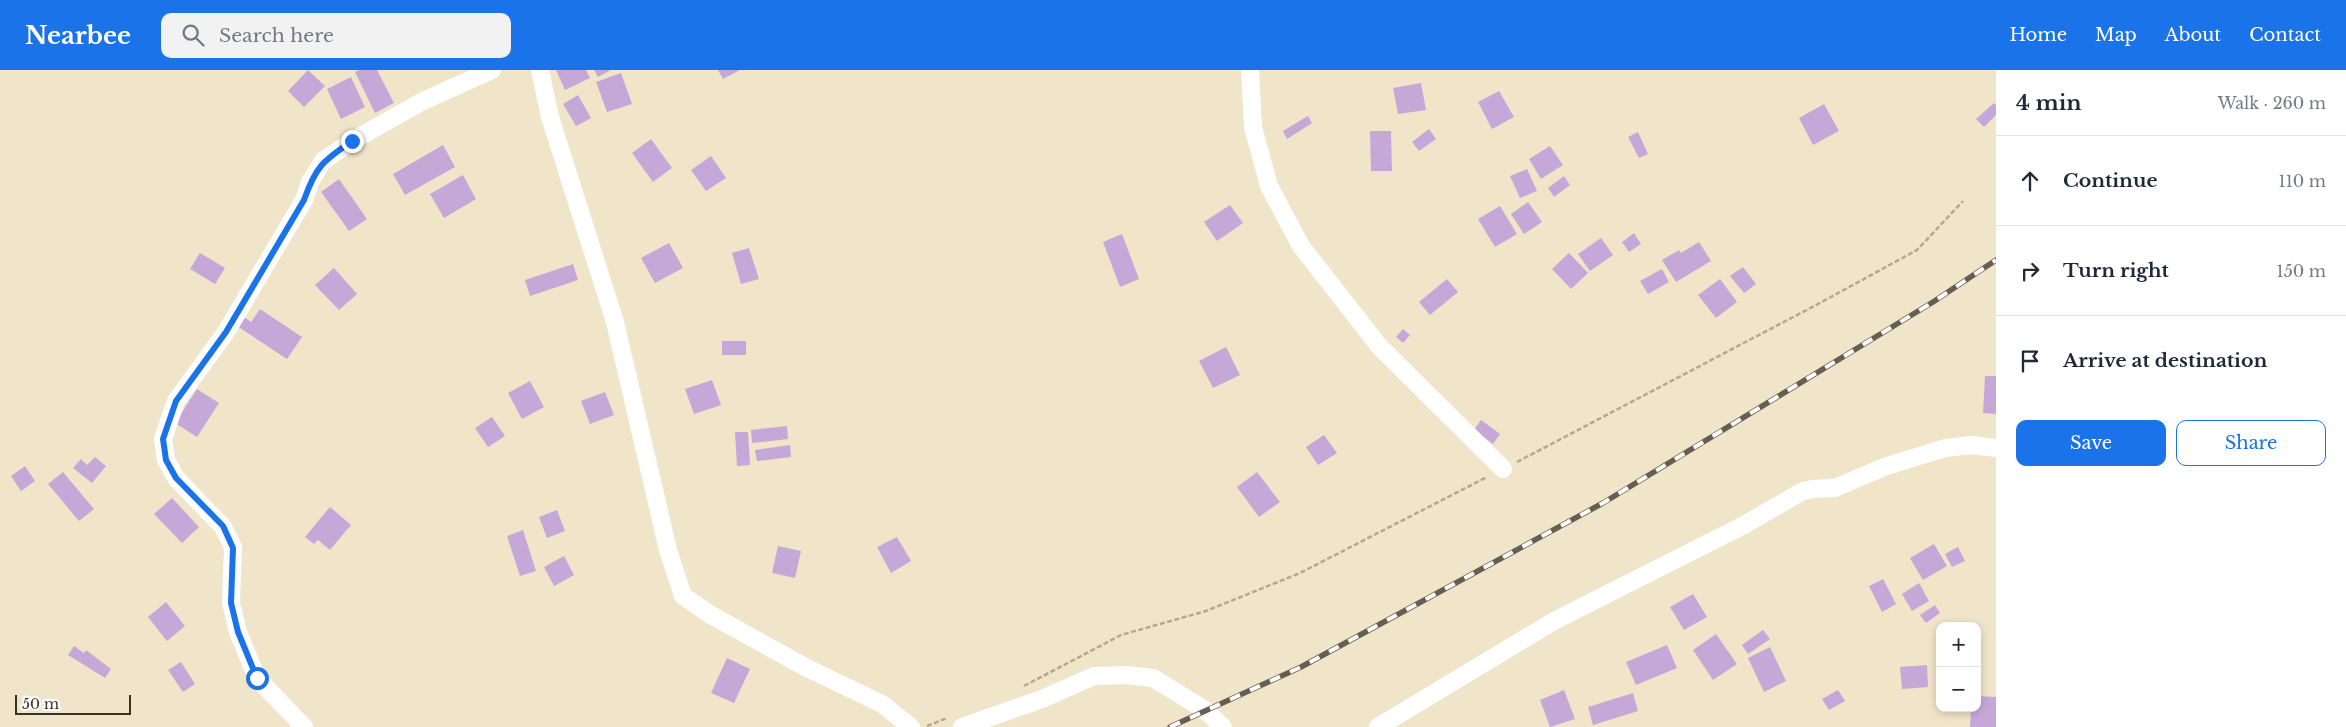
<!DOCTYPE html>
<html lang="en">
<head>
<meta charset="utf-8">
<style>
	:root { --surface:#fff; --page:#f2f2f3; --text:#1f2937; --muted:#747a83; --line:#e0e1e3; --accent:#1a73e8 }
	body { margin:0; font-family:"Libre Baskerville",serif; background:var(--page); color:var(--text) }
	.controls { position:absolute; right:15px; bottom:15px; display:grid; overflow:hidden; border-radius:10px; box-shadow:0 2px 8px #0003 }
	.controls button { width:45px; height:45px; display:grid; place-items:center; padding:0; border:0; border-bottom:1px solid var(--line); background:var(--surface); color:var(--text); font:25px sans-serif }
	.scale { position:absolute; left:15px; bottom:12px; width:116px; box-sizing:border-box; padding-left:5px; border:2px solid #373228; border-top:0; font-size:14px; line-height:18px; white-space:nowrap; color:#373228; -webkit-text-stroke:4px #fff; paint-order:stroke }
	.stop { position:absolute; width:15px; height:15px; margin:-11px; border:4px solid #1a73e8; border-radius:50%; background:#fff }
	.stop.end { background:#1a73e8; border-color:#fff; box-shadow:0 1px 5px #0008 }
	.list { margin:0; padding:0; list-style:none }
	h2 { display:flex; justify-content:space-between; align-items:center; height:65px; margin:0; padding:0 20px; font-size:21px }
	h2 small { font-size:16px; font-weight:400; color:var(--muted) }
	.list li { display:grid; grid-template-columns:32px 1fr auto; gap:15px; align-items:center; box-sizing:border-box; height:90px; padding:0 20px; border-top:1px solid var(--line) }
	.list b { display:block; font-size:19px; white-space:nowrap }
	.list em { font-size:16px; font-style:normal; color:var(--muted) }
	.actions { display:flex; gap:10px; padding:15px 20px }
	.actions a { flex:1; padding:11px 0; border:1px solid var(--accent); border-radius:10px; text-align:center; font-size:18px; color:var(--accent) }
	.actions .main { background:var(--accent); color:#fff }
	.icon { flex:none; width:28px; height:28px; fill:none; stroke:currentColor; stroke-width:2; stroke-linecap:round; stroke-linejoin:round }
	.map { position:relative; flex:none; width:1996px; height:657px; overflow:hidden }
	header { display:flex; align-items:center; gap:30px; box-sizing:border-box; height:70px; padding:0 25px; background:var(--accent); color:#fff }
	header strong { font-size:24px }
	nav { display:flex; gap:28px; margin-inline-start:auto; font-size:18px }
	.search { width:350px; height:45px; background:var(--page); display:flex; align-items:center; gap:12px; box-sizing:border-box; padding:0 18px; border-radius:10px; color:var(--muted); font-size:19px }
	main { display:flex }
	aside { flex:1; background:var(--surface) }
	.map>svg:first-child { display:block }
	.building { fill:#c5a8d8 }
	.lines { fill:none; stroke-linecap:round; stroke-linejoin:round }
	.path { stroke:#b2a893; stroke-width:2.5; stroke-dasharray:5 2.5; stroke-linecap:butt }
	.minor { stroke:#fff; stroke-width:18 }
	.rail-casing { stroke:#665f51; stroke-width:5.5 }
	.rail { stroke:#fff; stroke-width:4; stroke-dasharray:11; stroke-linecap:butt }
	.route { stroke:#1a73e8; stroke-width:6 }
</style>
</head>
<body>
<header>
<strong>Nearbee</strong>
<div class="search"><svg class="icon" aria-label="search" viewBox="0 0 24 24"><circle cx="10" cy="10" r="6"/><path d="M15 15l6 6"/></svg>Search here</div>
<nav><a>Home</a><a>Map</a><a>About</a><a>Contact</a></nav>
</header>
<main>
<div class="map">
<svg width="1996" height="657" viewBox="0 0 1996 657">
	<rect width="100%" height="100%" fill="#f0e4c9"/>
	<path class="building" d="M308,0L325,16L304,37L288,21Z
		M359,0H377L394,33L375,43L355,2Z
		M556,0H586L590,8L565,20Z
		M594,0H611L598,7Z
		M718,0H740L723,9Z
		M621,3L632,34L607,42L596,12Z
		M351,7L365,37L341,49L327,19Z
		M1421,13L1426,40L1398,44L1393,18Z
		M1499,21L1514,47L1492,59L1478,32Z
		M578,25L591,48L576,56L563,34Z
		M1994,33L1996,35V45L1984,57L1976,49Z
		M1824,34L1839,61L1813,75L1799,48Z
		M1308,46L1312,53L1287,69L1283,61Z
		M1429,59L1436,69L1419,81L1412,72Z
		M1370,61H1391L1392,101H1371Z
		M1638,62L1648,84L1639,88L1628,67Z
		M651,69L672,98L653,112L632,83Z
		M443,75L455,97L405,125L393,104Z
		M1550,76L1563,95L1541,109L1529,89Z
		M711,86L726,108L706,121L691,100Z
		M1527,99L1537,121L1520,128L1510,106Z
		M463,105L476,129L444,148L430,124Z
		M1564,106L1570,115L1554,127L1548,118Z
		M339,109L367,149L349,161L321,122Z
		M1528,132L1542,152L1524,164L1511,144Z
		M1230,135L1243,153L1217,171L1204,152Z
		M1500,136L1517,164L1495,177L1478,149Z
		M1634,163L1641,174L1629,182L1622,172Z
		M1122,164L1139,209L1120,217L1103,172Z
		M1601,168L1613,185L1590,201L1578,184Z
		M1699,172L1711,191L1676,212L1662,190L1679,180L1681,183Z
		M669,173L683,198L655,213L641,188Z
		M749,178L759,209L741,214L732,183Z
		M200,183L225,198L215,214L190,199Z
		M1569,183L1588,203L1571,219L1552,199Z
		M573,194L578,210L530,226L525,210Z
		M1743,197L1756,214L1744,223L1730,206Z
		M334,198L357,224L339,240L315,215Z
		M1662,199L1669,212L1648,224L1640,211Z
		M1447,209L1458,222L1430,245L1419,232Z
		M1720,209L1737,232L1716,248L1698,225Z
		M260,239L302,267L287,289L237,256L243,246L251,252Z
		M1403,259L1410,265L1403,273L1396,267Z
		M722,271H746V285H722Z
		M1226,277L1240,305L1213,318L1199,291Z
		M1985,306H1996V344L1983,343Z
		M712,310L721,335L694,344L685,319Z
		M530,311L544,337L522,349L508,323Z
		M197,319L219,333L197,367L175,353Z
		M605,322L614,345L590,354L581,331Z
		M492,347L505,366L488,377L475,358Z
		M1481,350L1500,364L1493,374L1474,360Z
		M787,356L788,369L752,373L751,360Z
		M735,362H748L750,395L737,396Z
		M1324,365L1337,383L1318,395L1306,377Z
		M790,375L791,387L757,391L755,380Z
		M95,387L106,396L92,413L73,398L81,389L87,395Z
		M25,396L35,411L21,421L11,406Z
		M63,402L94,439L79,451L48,414Z
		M1257,402L1280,432L1259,447L1237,417Z
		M172,428L199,457L182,473L154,444Z
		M330,437L351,455L330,480L318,470L314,474L305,467Z
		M557,440L565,461L547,468L539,447Z
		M523,460L536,501L520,506L507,466Z
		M897,467L911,491L891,503L877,477Z
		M1934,474L1947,496L1923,510L1910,488Z
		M778,476L801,481L795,508L772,503Z
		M1958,477L1965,491L1952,497L1945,484Z
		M564,486L574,505L554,516L544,497Z
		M1883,509L1896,534L1882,542L1869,516Z
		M1919,513L1929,531L1912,541L1902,524Z
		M1693,524L1707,547L1684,560L1670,537Z
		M166,532L185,556L167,571L148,547Z
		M1935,535L1940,543L1926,553L1920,545Z
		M1763,560L1770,569L1748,584L1742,575Z
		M1716,564L1737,594L1713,610L1693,580Z
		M1667,575L1677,598L1636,615L1626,592Z
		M74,576L84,583L86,580L111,599L105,608L68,585Z
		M1770,577L1786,611L1764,622L1748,588Z
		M727,588L750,599L734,633L711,623Z
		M181,592L195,614L183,622L168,600Z
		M1927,595L1928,617L1902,619L1900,597Z
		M1564,620L1575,649L1550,657L1540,630Z
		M1838,620L1845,631L1829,640L1822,629Z
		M1633,623L1638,641L1593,655L1588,637Z
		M1977,626L1996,627V657H1970L1971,638H1977Z"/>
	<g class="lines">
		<path class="path" d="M1517,392L1818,234L1917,180L1963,131
			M1024,616L1121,565L1206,541L1300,503L1487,407
			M927,656L947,648"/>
		<path class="minor" d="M540,0L550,47L615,252L668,480L683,526L711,545L805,597L882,634L911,657
			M1250,0L1253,57L1269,116L1301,176L1379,276L1503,399
			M304,657L257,608L238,562L231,533L233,477L223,457L176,408L166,390L163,369L176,331L226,262L304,130L310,112L323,91L352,71L423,31L492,0
			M962,657L1042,629L1094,606L1126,605L1153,608L1205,640L1223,657
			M1378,657L1554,551L1744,455L1801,422L1812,419L1835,418L1884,397L1945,378L1972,375L1996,378"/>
		<defs>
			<path id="rail" d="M1170,657L1301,597L1603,433L1933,232L1996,190"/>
		</defs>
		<use href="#rail" class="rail-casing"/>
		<use href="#rail" class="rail"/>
	</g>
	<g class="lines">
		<path class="route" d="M257,608L238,562L231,533L233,478L223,456L176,408L166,390L163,369L176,331L226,262L304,130C316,96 323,91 352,71"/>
	</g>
</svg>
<div class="controls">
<button>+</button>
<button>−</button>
</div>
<div class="scale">50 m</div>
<div class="stop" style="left:257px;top:608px"></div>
<div class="stop end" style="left:352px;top:71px"></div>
</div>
<aside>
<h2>4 min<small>Walk · 260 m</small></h2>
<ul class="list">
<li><svg class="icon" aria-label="ahead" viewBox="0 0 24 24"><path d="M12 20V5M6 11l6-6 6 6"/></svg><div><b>Continue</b></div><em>110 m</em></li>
<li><svg class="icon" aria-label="right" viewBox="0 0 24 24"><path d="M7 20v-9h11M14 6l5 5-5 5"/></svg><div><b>Turn right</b></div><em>150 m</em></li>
<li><svg class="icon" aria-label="arrive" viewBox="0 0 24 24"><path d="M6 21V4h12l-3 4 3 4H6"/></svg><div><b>Arrive at destination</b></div></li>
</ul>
<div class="actions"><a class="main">Save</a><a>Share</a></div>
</aside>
</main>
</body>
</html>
